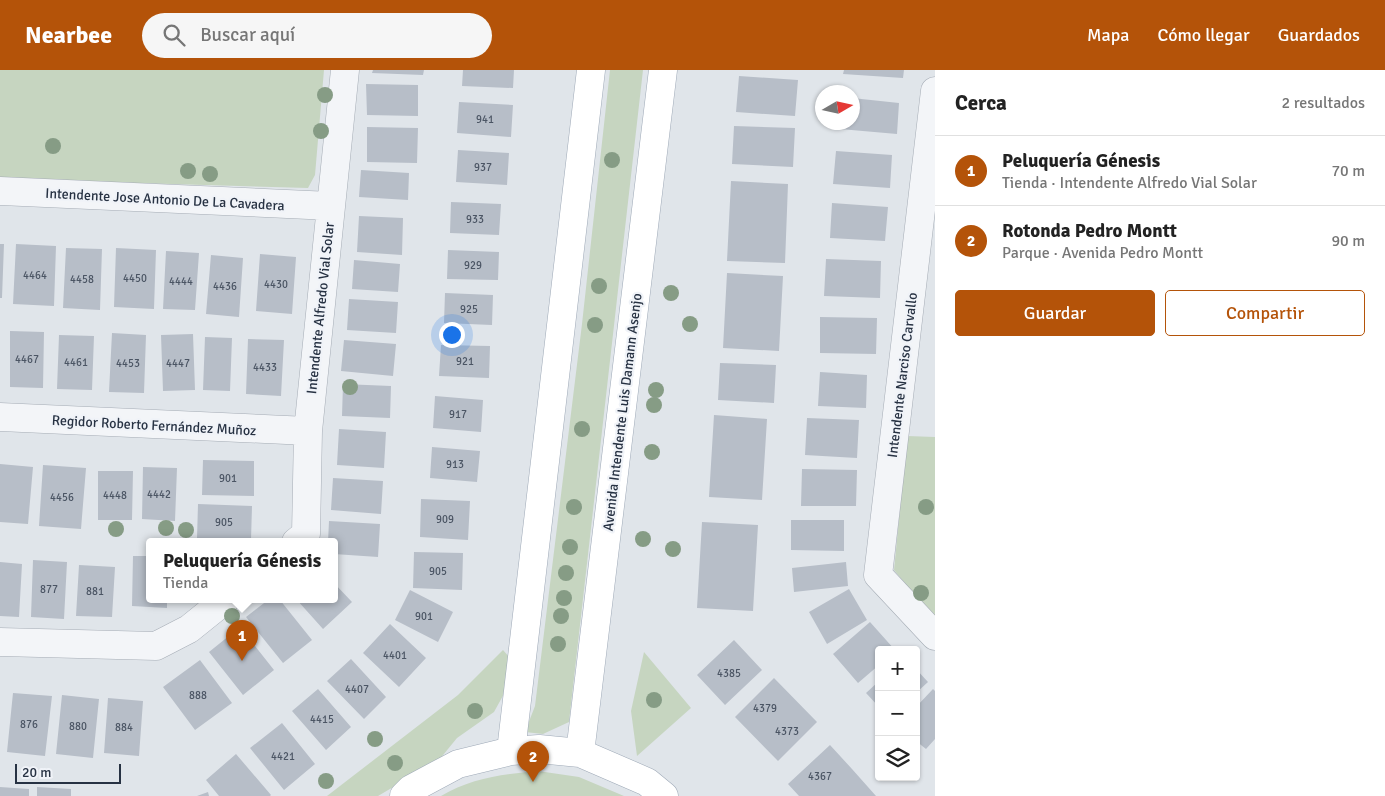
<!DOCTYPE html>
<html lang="es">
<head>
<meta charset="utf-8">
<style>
	:root { --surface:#fff; --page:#f6f6f6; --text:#222; --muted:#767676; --line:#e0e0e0; --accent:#b45309 }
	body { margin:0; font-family:Signika,sans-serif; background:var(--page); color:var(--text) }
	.controls { position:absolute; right:15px; bottom:15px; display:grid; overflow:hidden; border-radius:5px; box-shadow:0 1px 4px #0004 }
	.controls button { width:45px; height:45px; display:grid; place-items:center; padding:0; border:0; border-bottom:1px solid var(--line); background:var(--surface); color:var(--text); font:25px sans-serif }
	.compass { position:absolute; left:815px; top:15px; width:45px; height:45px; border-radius:50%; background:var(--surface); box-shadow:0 1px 4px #0004; rotate:81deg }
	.scale { position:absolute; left:15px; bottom:12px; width:106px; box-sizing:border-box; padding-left:5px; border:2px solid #273243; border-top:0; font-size:14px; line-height:18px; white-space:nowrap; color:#273243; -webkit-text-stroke:4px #f0f3f8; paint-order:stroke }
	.you { position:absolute; left:451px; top:264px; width:18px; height:18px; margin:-12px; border:4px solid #fff; border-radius:50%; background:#1a73e8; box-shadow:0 0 0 8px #1a73e833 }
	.badge { display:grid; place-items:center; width:32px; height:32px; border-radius:50%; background:var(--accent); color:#fff; font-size:16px; font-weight:700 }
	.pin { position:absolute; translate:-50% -41px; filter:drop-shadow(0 1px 2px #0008) }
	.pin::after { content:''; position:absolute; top:26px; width:18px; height:15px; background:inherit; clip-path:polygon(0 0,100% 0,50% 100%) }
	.popup { position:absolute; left:146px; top:468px; width:192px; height:65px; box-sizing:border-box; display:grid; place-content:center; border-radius:5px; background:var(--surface); filter:drop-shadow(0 1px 4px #0005); font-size:16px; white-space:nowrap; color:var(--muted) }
	.popup b { font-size:19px; color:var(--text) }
	.popup::after { content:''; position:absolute; left:50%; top:100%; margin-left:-10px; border:10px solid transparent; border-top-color:var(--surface) }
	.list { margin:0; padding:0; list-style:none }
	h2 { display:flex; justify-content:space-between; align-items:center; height:65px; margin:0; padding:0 20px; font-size:21px }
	h2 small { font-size:16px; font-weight:400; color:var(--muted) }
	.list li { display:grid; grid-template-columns:32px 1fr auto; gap:15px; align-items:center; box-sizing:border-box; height:70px; padding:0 20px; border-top:1px solid var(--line) }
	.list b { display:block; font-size:19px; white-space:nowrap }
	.list p { margin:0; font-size:16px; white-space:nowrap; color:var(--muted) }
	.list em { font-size:16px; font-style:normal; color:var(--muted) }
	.actions { display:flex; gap:10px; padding:15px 20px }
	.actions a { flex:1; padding:11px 0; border:1px solid var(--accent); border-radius:5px; text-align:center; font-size:18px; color:var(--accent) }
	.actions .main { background:var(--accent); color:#fff }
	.icon { flex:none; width:28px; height:28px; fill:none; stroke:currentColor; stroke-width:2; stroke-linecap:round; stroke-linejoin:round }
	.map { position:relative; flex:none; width:935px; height:726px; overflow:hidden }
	header { display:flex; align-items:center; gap:30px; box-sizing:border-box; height:70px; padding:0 25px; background:var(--accent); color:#fff }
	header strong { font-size:24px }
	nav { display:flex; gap:28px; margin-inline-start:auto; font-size:18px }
	.search { width:350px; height:45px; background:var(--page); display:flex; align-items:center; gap:12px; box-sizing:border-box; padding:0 18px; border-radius:28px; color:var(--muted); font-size:19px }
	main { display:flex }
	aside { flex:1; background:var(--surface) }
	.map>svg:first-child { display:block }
	.green { fill:#c6d5c0 }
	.building { fill:#b7bec8 }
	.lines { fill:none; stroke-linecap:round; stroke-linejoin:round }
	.minor-casing { stroke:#a5acb5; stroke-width:29 }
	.major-casing { stroke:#9ea9b7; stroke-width:29 }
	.minor { stroke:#f3f5f8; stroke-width:28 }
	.major { stroke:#fff; stroke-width:28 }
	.tree { fill:#869c85 }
	.labels { text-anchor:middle; stroke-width:4.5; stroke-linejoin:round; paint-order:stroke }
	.number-label { font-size:11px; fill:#4b5564 }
	.street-label { font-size:14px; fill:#273243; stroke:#f0f3f8 }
</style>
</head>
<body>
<header>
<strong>Nearbee</strong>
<div class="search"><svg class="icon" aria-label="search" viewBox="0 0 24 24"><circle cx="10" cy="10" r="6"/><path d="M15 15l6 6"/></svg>Buscar aquí</div>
<nav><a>Mapa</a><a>Cómo llegar</a><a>Guardados</a></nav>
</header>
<main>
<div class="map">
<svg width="935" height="726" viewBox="0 0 935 726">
	<rect width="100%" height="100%" fill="#e0e5ea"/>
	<path class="green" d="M0,0H324L315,105L308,118L0,109Z
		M610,0H643L569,652L543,664L525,662L535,636L582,254Z
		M907,366L935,367V550L894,500Z
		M503,580L511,589L505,622L494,642L457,668L439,690L378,726H327L458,625Z
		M644,582L691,638L637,686L631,641Z
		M538,701L579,707L624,726H441C471,708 504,704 538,701Z"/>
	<path class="building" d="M373,0H424L423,5L372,3Z
		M463,0H514L513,18L462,16Z
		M844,0H904L903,8L843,4Z
		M739,6L798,10L795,46L736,42Z
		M366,14L418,15V46L367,45Z
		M852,28L899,33L897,64L840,59V52H852Z
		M459,32L513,35L511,67L457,63Z
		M734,56L795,58L793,97L732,94Z
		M367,57L418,58L417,93L367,92Z
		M458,80L509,83L507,115L456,112Z
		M836,81L892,85L890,118L833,114Z
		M361,100L409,103L408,130L359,127Z
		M731,111L788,114L785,193L727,191Z
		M451,132L501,134L499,165L450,163Z
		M832,133L888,137L885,171L830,168Z
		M359,146L403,148L402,185L357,182Z
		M0,174H4L2,228H0Z
		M16,174L56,176L54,236L13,234Z
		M66,178L102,179L100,240L63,238Z
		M116,178L156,180L154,239L114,237Z
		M448,180L499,182L498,210L447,209Z
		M166,181L199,183L195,240L163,239Z
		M260,184L296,187L292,244L256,241Z
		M211,185L243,188L239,247L206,244Z
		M826,189L881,191L880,228L824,226Z
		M354,190L400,194L398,222L352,219Z
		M727,203L783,206L779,281L723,278Z
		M445,223L493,225L492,255L444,253Z
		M349,229L398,232L396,263L347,260Z
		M820,247L877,248L876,284L820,283Z
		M10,261L44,262L43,318L10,317Z
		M112,263L146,265L144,323L109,322Z
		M193,264L195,320L163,321L161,265Z
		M59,265L94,266L92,320L57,319Z
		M205,267L232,268L230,321L203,320Z
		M248,269L284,270L281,326L246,324Z
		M344,270L396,274L393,306L341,301Z
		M441,275L490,276L489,308L439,306Z
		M720,293L776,295L774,333L718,330Z
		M820,302L867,305L866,338L818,336Z
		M343,314L391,316L390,348L342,346Z
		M435,326L483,330L481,362L433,358Z
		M714,345L767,349L762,430L709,427Z
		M807,348L859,350L857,388L805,385Z
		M339,359L386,362L384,398L337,395Z
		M432,377L480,381L477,412L430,408Z
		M203,390L254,391V426L202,425Z
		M0,394L33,397L28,454L0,452Z
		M43,395L86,398L81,459L39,456Z
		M143,397L177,398L175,451L142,449Z
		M802,399L857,400L856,436H801Z
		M98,401H133L132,450H98Z
		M333,408L383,411L381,444L331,440Z
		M421,429L470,431L468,470L420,467Z
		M198,434L252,436L251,470L197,469Z
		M791,450H844V481L791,480Z
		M329,451L380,454L378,487L334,484V472H328Z
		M702,452L758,455L753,541L697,538Z
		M414,482L463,483L462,520L413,518Z
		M133,486H150V530H167V538L132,536Z
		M33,490L67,492L64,549L31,547Z
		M0,492L22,494L19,547L0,546Z
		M846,492L848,516L794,522L792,498Z
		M79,495L115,497L112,547L76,546Z
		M334,513L352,532L323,559L297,530H334Z
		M849,519L867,550L827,574L809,542Z
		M410,520L453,542L438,572L395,550Z
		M268,530H280L312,570L283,593L246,547Z
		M870,552L895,580H879V595L858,613L833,584Z
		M390,554L426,588L399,617L363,583Z
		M240,557L274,600L243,625L209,582Z
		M734,570L762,600L725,635L697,605Z
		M351,589L386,627L364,649L327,611Z
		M200,590L232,633L195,660L163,617Z
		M916,599L928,612L916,623Z
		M774,608L817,652L778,691L735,647Z
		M879,611V637L866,623Z
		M318,619L351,657L326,680L292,641Z
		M933,619L935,621V669L926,679L916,671V637Z
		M13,623L52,626L45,686L7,682Z
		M62,625L99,629L93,688L56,684Z
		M108,628L143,631L139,686L104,683Z
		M282,653L315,694L284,720L250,678Z
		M830,675L852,699L876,726H799L788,714Z
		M236,684L271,725L270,726H219L206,710Z
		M0,717L29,719V726H0Z
		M37,717L71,719V726H37Z
		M208,722L209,726H197Z"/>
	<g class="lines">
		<defs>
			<path id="minor" d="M935,21L878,505L935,566
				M0,121L331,136
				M0,347L308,361
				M296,472L306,464L308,361L345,0
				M0,572L156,576L189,559L225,530"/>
			<path id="major" d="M511,681L591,0
				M580,683L663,0
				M404,726L411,719L458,694L511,681L539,679L580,683L647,712L664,726"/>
		</defs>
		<use href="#minor" class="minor-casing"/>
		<use href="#major" class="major-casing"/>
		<use href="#minor" class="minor"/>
		<use href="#major" class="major"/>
	</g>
	<g class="tree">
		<circle cx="325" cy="25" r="8"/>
		<circle cx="321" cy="61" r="8"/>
		<circle cx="53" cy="76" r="8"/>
		<circle cx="612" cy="90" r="8"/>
		<circle cx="188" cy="101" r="8"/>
		<circle cx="210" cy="104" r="8"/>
		<circle cx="599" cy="216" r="8"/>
		<circle cx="671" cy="223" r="8"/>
		<circle cx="690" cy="254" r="8"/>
		<circle cx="595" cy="255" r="8"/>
		<circle cx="350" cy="317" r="8"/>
		<circle cx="656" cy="320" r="8"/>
		<circle cx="654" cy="335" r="8"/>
		<circle cx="582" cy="359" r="8"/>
		<circle cx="652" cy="382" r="8"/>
		<circle cx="574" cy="437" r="8"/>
		<circle cx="926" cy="437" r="8"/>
		<circle cx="166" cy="458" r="8"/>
		<circle cx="116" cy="459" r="8"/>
		<circle cx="186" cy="460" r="8"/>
		<circle cx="643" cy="469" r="8"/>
		<circle cx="570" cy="477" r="8"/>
		<circle cx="673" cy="479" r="8"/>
		<circle cx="566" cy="503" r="8"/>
		<circle cx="921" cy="523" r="8"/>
		<circle cx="564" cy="528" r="8"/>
		<circle cx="232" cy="546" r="8"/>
		<circle cx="561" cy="546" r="8"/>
		<circle cx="558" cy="574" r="8"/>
		<circle cx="654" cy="630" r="8"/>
		<circle cx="475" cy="641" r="8"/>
		<circle cx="375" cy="669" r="8"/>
		<circle cx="395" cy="693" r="8"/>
		<circle cx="326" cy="711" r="8"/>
	</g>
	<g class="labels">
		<g class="number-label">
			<text x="485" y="53">941</text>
			<text x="483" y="101">937</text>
			<text x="475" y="153">933</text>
			<text x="473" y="199">929</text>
			<text x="35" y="209">4464</text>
			<text x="135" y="212">4450</text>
			<text x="82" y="213">4458</text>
			<text x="181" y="215">4444</text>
			<text x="276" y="218">4430</text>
			<text x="225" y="220">4436</text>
			<text x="469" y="243">925</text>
			<text x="27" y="293">4467</text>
			<text x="465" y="295">921</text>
			<text x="76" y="296">4461</text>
			<text x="128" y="297">4453</text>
			<text x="178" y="297">4447</text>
			<text x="265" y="301">4433</text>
			<text x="458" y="348">917</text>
			<text x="455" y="398">913</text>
			<text x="228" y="412">901</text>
			<text x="159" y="428">4442</text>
			<text x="115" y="429">4448</text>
			<text x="62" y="431">4456</text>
			<text x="445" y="453">909</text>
			<text x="224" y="456">905</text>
			<text x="438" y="505">905</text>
			<text x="49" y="523">877</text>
			<text x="95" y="525">881</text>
			<text x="424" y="550">901</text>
			<text x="395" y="589">4401</text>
			<text x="729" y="607">4385</text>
			<text x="357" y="623">4407</text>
			<text x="198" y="629">888</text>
			<text x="765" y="642">4379</text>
			<text x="322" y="653">4415</text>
			<text x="29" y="658">876</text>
			<text x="78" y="660">880</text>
			<text x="124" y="661">884</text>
			<text x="787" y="665">4373</text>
			<text x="283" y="690">4421</text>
			<text x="820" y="710">4367</text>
		</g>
		<g class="street-label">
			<text transform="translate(165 129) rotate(3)" y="5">Intendente Jose Antonio De La Cavadera</text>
			<text transform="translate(320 238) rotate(-84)" y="5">Intendente Alfredo Vial Solar</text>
			<text transform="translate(902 305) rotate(-83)" y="5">Intendente Narciso Carvallo</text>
			<text transform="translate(622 342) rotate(-83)" y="5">Avenida Intendente Luis Damann Asenjo</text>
			<text transform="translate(154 355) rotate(3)" y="5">Regidor Roberto Fernández Muñoz</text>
		</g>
	</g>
</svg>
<div class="controls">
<button>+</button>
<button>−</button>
<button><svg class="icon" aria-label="layers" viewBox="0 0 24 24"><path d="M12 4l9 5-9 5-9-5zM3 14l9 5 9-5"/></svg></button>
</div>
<svg class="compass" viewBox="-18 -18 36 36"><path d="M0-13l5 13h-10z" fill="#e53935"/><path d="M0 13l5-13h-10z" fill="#767676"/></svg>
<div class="scale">20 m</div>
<div class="you"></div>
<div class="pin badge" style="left:242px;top:591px">1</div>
<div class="popup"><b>Peluquería Génesis</b>Tienda</div>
<div class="pin badge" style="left:533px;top:712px">2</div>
</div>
<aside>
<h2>Cerca<small>2 resultados</small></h2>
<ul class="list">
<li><span class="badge">1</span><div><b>Peluquería Génesis</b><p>Tienda · Intendente Alfredo Vial Solar</p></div><em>70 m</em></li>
<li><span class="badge">2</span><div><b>Rotonda Pedro Montt</b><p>Parque · Avenida Pedro Montt</p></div><em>90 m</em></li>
</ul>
<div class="actions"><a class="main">Guardar</a><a>Compartir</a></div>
</aside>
</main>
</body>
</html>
